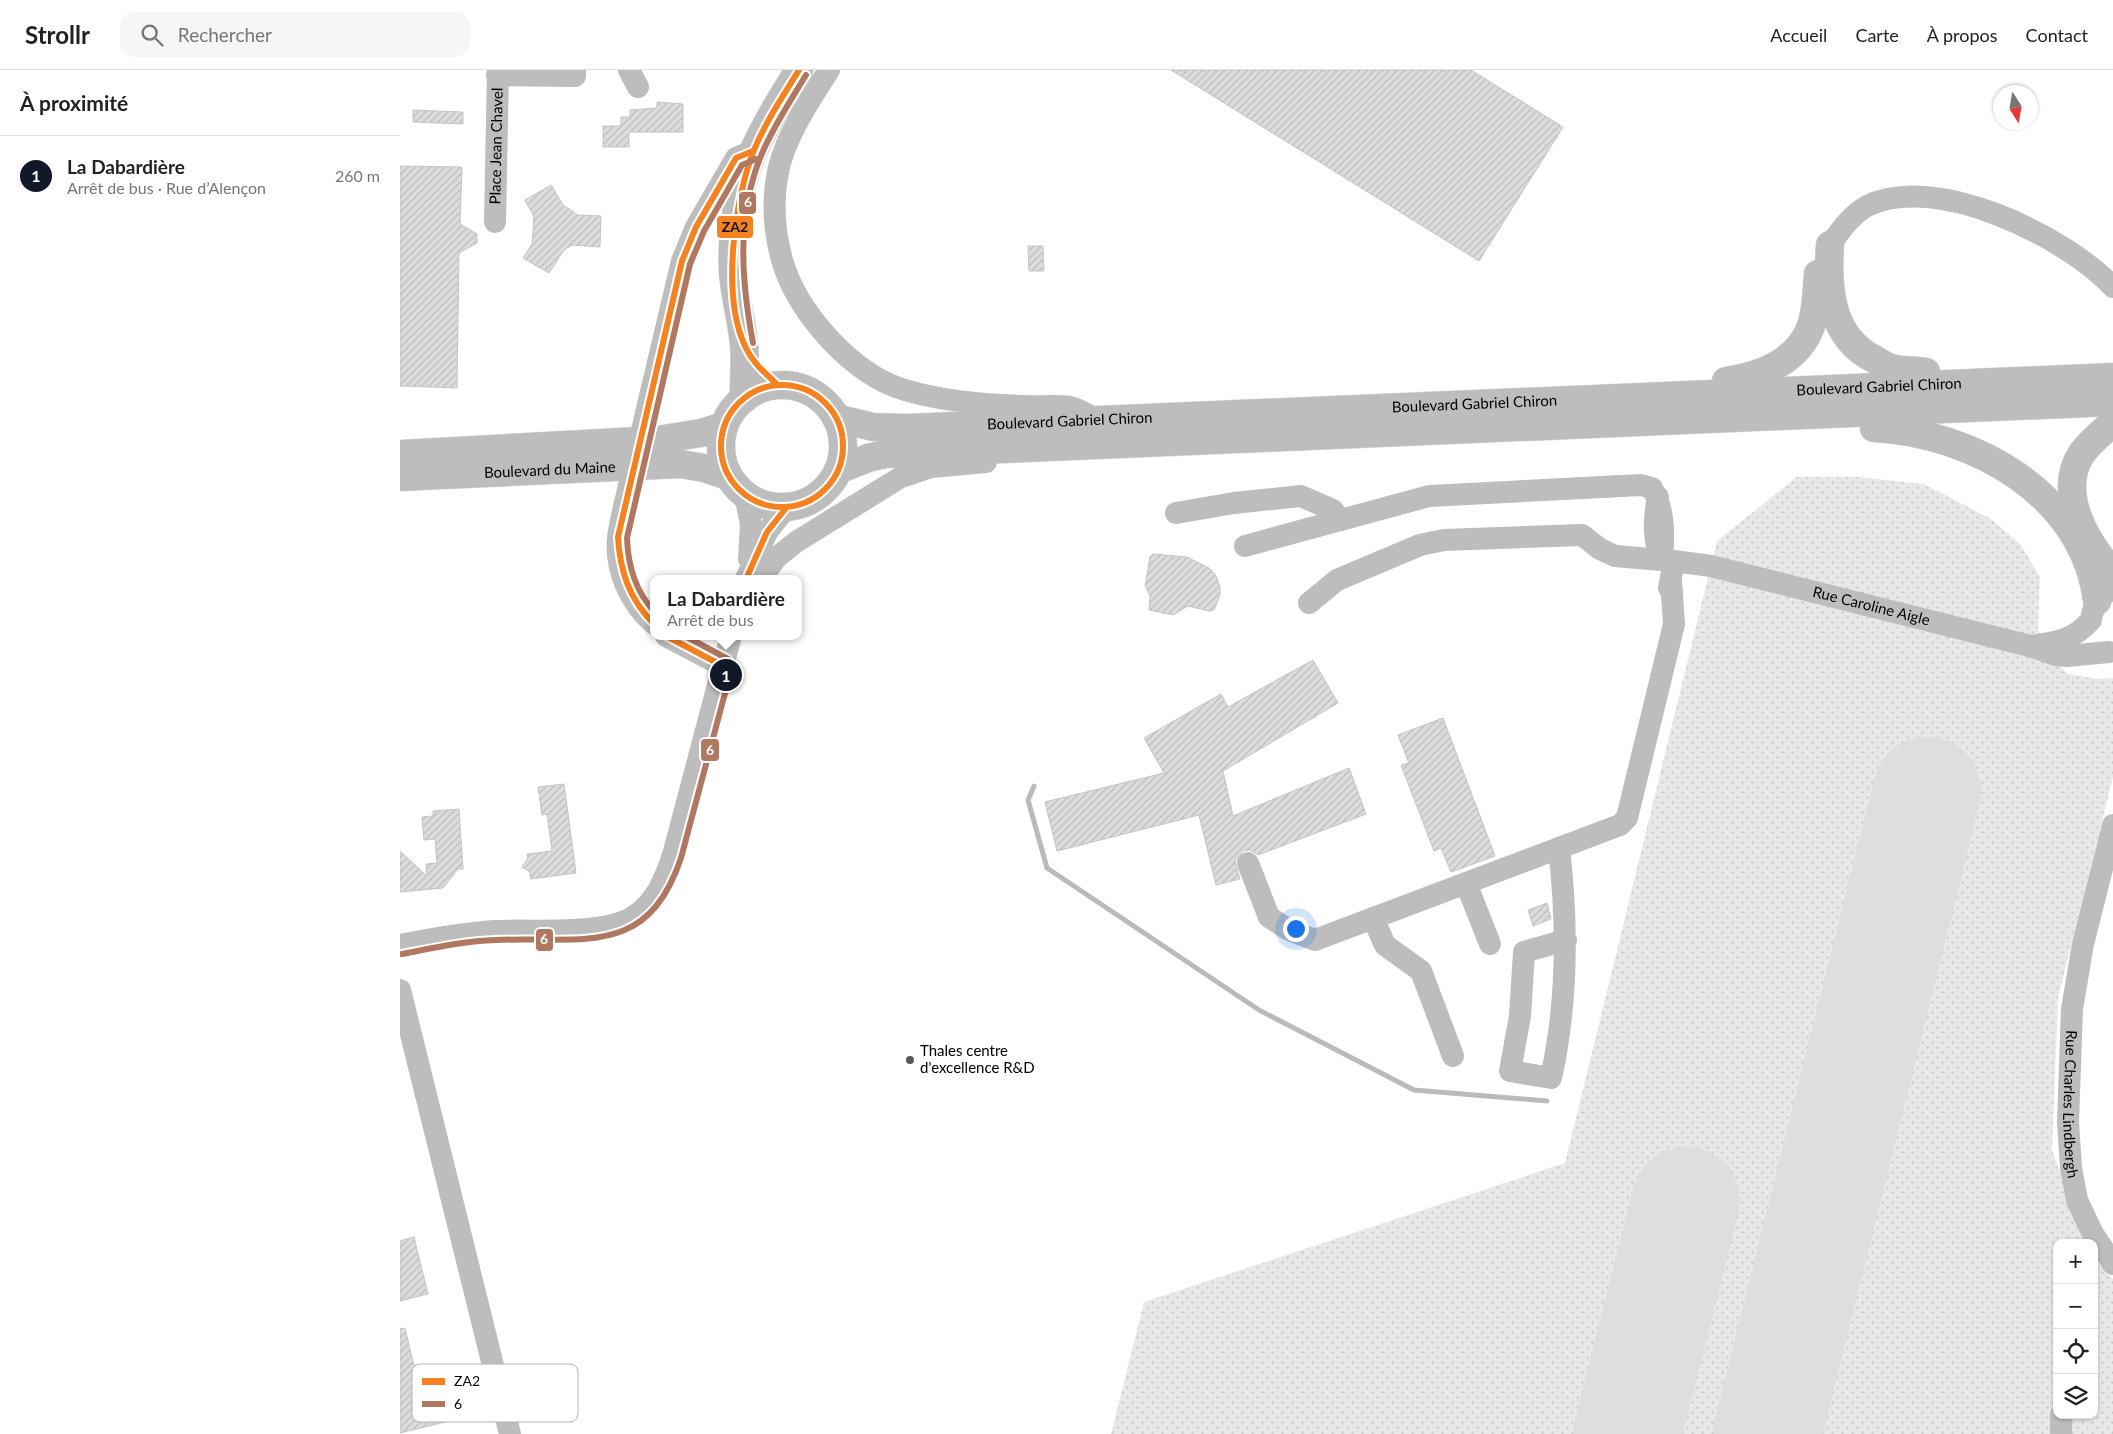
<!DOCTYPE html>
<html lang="fr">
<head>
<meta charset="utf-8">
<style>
	:root { --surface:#fff; --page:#f6f6f6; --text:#222; --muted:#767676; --line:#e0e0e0; --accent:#111827 }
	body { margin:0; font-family:Lato,sans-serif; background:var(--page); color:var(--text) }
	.controls { position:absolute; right:15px; bottom:15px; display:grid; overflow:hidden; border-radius:10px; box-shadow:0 1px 4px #0004 }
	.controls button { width:45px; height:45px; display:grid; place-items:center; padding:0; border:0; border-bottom:1px solid var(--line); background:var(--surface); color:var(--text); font:25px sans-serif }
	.compass { position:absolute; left:1593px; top:15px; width:45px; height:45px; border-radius:50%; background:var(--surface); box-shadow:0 1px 4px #0004; rotate:169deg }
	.you { position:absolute; left:895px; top:858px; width:18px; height:18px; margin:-12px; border:4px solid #fff; border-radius:50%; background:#1a73e8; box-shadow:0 0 0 8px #1a73e833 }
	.badge { display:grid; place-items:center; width:32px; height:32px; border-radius:50%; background:var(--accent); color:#fff; font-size:16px; font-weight:700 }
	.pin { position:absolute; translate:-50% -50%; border:2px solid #fff; box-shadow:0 1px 5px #0006 }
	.popup { position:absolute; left:250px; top:505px; width:152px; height:65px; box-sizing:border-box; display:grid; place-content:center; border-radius:10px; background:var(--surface); filter:drop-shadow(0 1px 4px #0005); font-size:16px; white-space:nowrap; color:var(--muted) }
	.popup b { font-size:19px; color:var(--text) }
	.popup::after { content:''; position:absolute; left:50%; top:100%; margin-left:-10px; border:10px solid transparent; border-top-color:var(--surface) }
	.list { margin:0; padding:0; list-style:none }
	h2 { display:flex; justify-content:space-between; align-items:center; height:65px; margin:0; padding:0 20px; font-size:21px }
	h2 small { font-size:16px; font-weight:400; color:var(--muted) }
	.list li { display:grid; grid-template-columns:32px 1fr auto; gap:15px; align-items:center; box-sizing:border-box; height:80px; padding:0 20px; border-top:1px solid var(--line) }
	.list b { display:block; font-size:19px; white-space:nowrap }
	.list p { margin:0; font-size:16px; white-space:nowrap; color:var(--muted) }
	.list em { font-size:16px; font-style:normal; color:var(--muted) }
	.icon { flex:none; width:28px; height:28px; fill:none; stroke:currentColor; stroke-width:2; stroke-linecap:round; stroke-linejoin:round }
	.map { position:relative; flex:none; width:1713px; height:1364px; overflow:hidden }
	header { display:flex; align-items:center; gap:30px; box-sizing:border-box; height:70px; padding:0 25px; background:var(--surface); border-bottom:1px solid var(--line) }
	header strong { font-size:24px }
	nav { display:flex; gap:28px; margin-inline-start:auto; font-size:18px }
	.search { width:350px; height:45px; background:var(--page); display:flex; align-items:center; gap:12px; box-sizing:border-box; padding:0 18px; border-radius:15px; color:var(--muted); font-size:19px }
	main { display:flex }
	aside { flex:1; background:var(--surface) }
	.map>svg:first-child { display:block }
	.grass { fill:url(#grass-dots) }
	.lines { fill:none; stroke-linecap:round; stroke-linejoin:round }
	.stream { stroke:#bababa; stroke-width:5 }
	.runway { stroke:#dedede; stroke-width:108 }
	.building { fill:url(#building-hatch); stroke:#c4c4c4 }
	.major-casing { stroke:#dbdbdb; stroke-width:29 }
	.minor { stroke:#bdbdbd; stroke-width:22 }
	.major { stroke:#bdbdbd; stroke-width:28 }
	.minor-bridge { stroke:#bdbdbd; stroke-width:22 }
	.bus-1-casing { stroke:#fff; stroke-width:10 }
	.bus-2-casing { stroke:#fff; stroke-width:10 }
	.bus-1 { stroke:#f58220; stroke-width:6 }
	.bus-2 { stroke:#b07761; stroke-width:6 }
	.poi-dot { fill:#595959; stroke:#fff; stroke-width:2 }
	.labels { text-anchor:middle; stroke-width:4; stroke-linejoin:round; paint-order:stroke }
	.street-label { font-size:15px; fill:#000; stroke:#fff }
	.poi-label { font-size:15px; fill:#000; stroke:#fff; text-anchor:start }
	.key { fill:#fff; stroke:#b2b2b2; stroke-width:1 }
	.key-label { font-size:14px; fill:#000 }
	.line-badge { stroke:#fff; stroke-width:2 }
	.badge-label { font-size:14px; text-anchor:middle; font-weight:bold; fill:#fff }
	.pale-badge-label { font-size:14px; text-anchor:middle; font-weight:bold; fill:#111 }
</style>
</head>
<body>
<header>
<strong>Strollr</strong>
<div class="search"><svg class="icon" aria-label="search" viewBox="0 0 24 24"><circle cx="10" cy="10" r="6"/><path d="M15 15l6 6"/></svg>Rechercher</div>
<nav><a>Accueil</a><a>Carte</a><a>À propos</a><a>Contact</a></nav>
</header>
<main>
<aside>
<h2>À proximité<small></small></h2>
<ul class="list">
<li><span class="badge">1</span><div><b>La Dabardière</b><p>Arrêt de bus · Rue d’Alençon</p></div><em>260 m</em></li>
</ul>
</aside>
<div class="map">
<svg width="1713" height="1364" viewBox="0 0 1713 1364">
	<defs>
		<pattern id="grass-dots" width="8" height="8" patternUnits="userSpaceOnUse" patternTransform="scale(1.25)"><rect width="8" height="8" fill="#e8e8e8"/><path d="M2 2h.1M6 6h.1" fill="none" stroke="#c5c5c5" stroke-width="1.8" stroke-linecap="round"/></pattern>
		<pattern id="building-hatch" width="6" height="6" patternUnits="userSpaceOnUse" patternTransform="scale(1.25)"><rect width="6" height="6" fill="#dcdcdc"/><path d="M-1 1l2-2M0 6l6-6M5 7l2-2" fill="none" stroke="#bbb"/></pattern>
	</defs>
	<rect width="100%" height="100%" fill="#fff"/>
	<path class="grass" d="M1397,407H1458L1524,414L1591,449L1621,475L1640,507L1638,559L1648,586L1668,604L1699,609L1713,608V707L1658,928L1652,1080L1686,1173H1657V1345H1694V1189L1713,1209V1364H711L744,1232L1165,1093L1317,471Z"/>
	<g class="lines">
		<path class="stream" d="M634,716L628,730L647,798L859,940L1014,1020L1147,1031"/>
		<path class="runway" d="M1227,1364L1286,1131
			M1367,1364L1527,721"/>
	</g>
	<path class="building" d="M771,0H1071L1163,57L1079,191Z
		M257,32L283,34V62H229V77H203V56H221V47H230V40L257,38Z
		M13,40L63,42V54L13,52Z
		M0,96L62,97L60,154L77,164V173L59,183L57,318L0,316Z
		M151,115L163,135L178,145L201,146L200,177L172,175L164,180L149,203L123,188L132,174L134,147L125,130Z
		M628,176H643L644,201H629Z
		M753,484L787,487L809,498L816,506L820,517V525L814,540L809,541L788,536L773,545L749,540L750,526L745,516L750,487Z
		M913,590L938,633L823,701L833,746L949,698L966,744L858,785L850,780L843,781L835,791L840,809L816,815L799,745L657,781L645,732L764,703L744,668L821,624L828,637Z
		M1043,648L1095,786L1051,802L1041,778L1034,781L1001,695L1009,693L998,665Z
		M164,714L176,803L131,809L130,802L122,797L128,788L127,784L152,781L147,744L142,745L138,717Z
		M59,739L63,799H58L43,818L0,822V781L27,806L26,794L37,793L35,769L24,770L22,747L33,746V741Z
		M1147,833L1151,849L1133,856L1128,840Z
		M14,1167L28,1224L0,1231V1171Z
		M5,1258L17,1309L54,1300L66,1347L0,1363V1259Z"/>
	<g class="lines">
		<defs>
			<g id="major">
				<path d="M1430,175C1427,218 1430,267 1474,289C1479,292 1485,296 1491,298C1502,301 1515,300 1526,302"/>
				<path d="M1326,311C1359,306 1394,294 1409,261C1417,244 1416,222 1418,204"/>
				<circle cx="382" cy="376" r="61"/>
				<path d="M344,329C343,311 346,292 344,275C342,251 335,228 333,203C331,164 338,116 354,80C366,52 383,26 399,0"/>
				<path id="s4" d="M436,348L473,357L507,358L1713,307"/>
				<path d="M1713,353C1702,362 1691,371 1682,383C1656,422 1686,473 1713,502"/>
				<path d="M1474,358C1573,363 1684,424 1697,531"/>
				<path d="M0,384L257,370L301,363L324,356"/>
				<path d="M438,400L468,388L485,384L1713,332"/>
				<path id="s5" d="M0,407L281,394L304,398L328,406"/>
			</g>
		</defs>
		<use href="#major" class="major-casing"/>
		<g class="minor">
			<path d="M229,0L238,17"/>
			<path d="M429,0C410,30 388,62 379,97C372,128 374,161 382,190C397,243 453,305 505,320C542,331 587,335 625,336C640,337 656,335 670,337C679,339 689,346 698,350"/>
			<path d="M97,5L175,6V0"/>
			<path id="s1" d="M95,152L98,0"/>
			<path d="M1430,175C1440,161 1451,145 1467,136C1535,102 1665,166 1713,217"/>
			<path d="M246,343L282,191L296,157L336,88L353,81"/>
			<path d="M345,425L351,454L349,489"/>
			<path d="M224,437C222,447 219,457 218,468C215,500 230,533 254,554"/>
			<path d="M776,443L834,433L901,426L933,440L940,450"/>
			<path d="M845,476L1029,426L1241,415L1252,418C1265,440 1264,466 1262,490C1252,469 1254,449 1258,427"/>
			<path d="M346,509L367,462L386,438"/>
			<path d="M361,509L376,488L396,472L501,407L531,397L586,392"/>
			<path id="s2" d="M1269,518L1274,491L1311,496L1630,576"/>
			<path d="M909,533L937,510L1020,475L1044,470L1182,465L1200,479L1215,486L1273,491"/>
			<path d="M1692,544L1697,531L1713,517"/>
			<path d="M1691,550C1674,570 1655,573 1630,576L1656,585L1667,586L1709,582"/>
			<path d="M266,566L323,596"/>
			<path id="s3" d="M1713,755L1683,874L1672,939L1668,1052L1671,1098L1677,1130L1692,1162L1713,1194"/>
			<path d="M1159,778C1168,856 1168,931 1151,1008L1110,1001L1120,946L1124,882L1166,870"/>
			<path d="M848,793L869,847L889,860L915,870L1220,755L1227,748L1274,554L1271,510"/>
			<path d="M1066,813L1090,874"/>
			<path d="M973,848L985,875L1021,901L1053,986"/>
			<path d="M0,875C31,869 63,863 94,861C131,859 202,866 233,847C256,832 265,809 273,785L331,566"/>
			<path d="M0,920L110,1364"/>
			<path d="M1661,1345V1364"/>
		</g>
		<use href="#major" class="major"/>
		<path class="minor-bridge" d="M224,437L246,343"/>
		<defs>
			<path id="bus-1" d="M378,315C366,304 353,293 346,278C321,228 334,130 354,80C366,51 383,26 399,0
				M321 376a61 61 0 1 1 122 0a61 61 0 1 1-122 0Z
				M346,509L367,462L386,438
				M254,554C229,529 220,501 218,467L282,191L296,157L336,88L353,81
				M266,566L323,596"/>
			<path id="bus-2" d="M353,273C341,209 336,143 363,81C375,54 391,30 406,5
				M254,541C235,521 228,495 227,468L290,194L304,161L342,95L356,89
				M2,884C33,878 64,871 96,870C183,866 247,889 281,788L332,597L328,589L285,566"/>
		</defs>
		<use href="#bus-1" class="bus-1-casing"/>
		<use href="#bus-2" class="bus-2-casing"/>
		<use href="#bus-1" class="bus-1"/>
		<use href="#bus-2" class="bus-2"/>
	</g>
	<circle class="poi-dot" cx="510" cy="990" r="5"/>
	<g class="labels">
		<g class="street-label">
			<text dy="5" stroke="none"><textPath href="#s1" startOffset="76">Place Jean Chavel</textPath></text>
			<text dy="5" stroke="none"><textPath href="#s4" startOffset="1045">Boulevard Gabriel Chiron</textPath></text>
			<text dy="5" stroke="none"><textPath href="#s4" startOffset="640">Boulevard Gabriel Chiron</textPath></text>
			<text dy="5" stroke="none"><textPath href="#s4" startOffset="235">Boulevard Gabriel Chiron</textPath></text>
			<text dy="5" stroke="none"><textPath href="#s5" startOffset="150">Boulevard du Maine</textPath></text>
			<text dy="5" stroke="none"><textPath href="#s2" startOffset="230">Rue Caroline Aigle</textPath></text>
			<text dy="5" stroke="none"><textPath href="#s3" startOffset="284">Rue Charles Lindbergh</textPath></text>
		</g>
		<g class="poi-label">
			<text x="520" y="986">Thales centre<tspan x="520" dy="17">d'excellence R&amp;D</tspan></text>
		</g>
	</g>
	<rect x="12" y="1294" width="166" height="58" rx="8" class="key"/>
	<rect x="22" y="1308" width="23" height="7" fill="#f58220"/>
	<rect x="22" y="1331" width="23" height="6" fill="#b07761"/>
	<g class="key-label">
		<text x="54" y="1316">ZA2</text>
		<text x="54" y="1339">6</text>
	</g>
	<g class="line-badge">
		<rect x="338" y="121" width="19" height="24" rx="5" fill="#b07761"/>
		<rect x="316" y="145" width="38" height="24" rx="5" fill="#f58220"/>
		<rect x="300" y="668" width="20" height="24" rx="5" fill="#b07761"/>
		<rect x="135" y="858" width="19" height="24" rx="5" fill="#b07761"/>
	</g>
	<g class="badge-label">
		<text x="348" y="137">6</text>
		<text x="310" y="685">6</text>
		<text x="144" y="874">6</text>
	</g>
	<g class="pale-badge-label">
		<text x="335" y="162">ZA2</text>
	</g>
</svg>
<div class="controls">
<button>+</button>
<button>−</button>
<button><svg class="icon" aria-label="locate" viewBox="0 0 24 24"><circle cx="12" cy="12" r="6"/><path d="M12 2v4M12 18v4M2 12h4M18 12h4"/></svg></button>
<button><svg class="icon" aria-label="layers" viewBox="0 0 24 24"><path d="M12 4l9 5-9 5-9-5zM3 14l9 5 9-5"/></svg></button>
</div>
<svg class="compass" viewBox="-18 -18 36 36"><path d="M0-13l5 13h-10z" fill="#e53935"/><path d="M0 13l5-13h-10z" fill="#767676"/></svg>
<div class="you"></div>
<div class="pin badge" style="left:326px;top:605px">1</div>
<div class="popup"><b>La Dabardière</b>Arrêt de bus</div>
</div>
</main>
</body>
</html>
